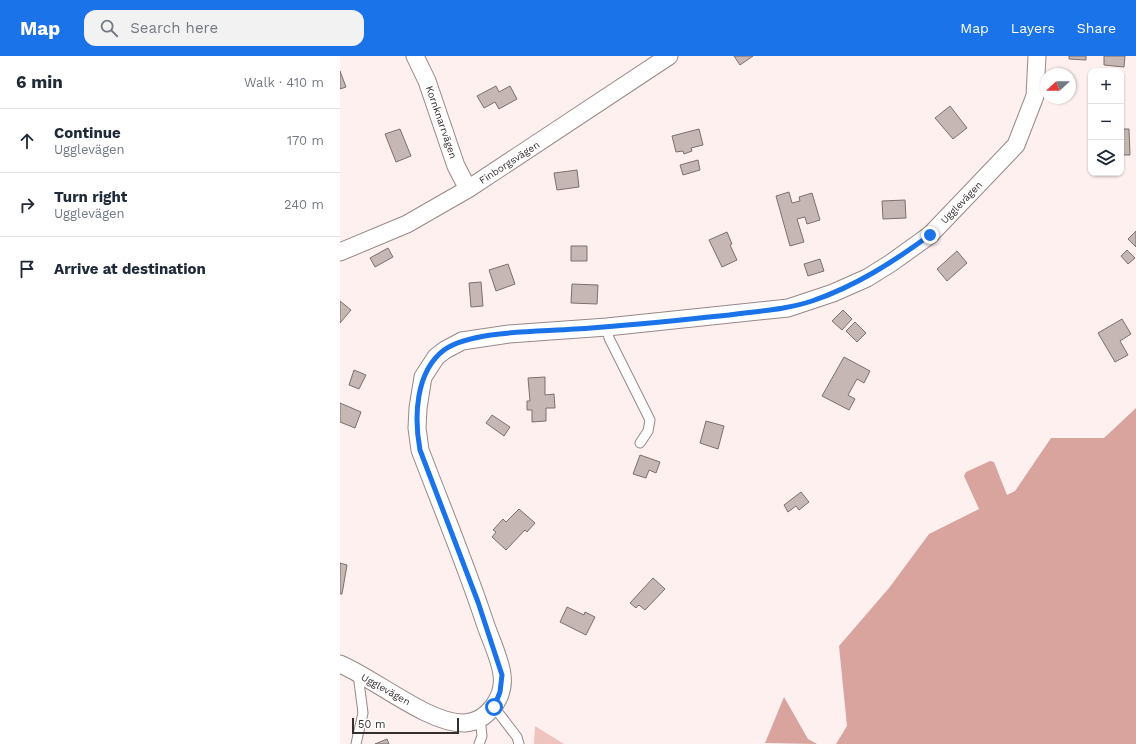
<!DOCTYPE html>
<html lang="en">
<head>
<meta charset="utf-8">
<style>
	:root { --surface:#fff; --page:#f2f2f3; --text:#1f2937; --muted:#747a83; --line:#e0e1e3; --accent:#1a73e8 }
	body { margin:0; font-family:"Work Sans",sans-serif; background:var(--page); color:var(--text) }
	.controls { position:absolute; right:12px; top:12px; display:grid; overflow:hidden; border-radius:8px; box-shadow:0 1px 3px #0004 }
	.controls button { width:36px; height:36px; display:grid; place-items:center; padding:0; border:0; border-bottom:1px solid var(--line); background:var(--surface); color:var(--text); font:20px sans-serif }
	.compass { position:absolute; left:700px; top:12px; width:36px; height:36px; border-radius:50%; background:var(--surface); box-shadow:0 1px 3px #0004; rotate:249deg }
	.scale { position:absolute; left:12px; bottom:10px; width:107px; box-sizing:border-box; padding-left:4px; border:2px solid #342e2d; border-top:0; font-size:11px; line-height:14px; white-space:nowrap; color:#342e2d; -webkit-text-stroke:3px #fff; paint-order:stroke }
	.stop { position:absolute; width:12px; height:12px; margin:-9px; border:3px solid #1a73e8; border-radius:50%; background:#fff }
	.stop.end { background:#1a73e8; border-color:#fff; box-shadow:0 1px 4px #0008 }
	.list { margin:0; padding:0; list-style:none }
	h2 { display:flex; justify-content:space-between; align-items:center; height:52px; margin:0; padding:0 16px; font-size:17px }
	h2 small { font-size:13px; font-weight:400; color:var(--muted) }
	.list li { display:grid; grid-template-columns:26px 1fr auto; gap:12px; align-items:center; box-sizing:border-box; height:64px; padding:0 16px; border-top:1px solid var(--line) }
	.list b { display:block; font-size:15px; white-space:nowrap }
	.list p { margin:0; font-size:13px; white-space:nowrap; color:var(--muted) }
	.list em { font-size:13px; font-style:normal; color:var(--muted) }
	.icon { flex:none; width:22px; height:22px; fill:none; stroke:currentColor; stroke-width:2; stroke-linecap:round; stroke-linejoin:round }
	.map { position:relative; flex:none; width:796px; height:688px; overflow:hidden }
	header { display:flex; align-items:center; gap:24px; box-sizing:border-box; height:56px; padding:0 20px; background:var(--accent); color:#fff }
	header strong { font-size:19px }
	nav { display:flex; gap:22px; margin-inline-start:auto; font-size:14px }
	.search { width:280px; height:36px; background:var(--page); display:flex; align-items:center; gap:10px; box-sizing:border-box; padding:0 14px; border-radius:12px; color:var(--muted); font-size:15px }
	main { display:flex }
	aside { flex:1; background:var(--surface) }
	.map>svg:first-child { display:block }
	.green { fill:#efc4c0 }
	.water { fill:#d9a39e }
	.building { fill:#c6b7b5; stroke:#7d6f6e }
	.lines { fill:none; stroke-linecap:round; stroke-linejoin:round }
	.lane-casing { stroke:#978887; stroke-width:11 }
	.street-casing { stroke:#978887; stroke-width:19 }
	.lane { stroke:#fff; stroke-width:9 }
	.street { stroke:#fff; stroke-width:17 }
	.route { stroke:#1a73e8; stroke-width:5 }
	.labels { text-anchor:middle; stroke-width:4; stroke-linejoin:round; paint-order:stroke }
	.street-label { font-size:10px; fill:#342e2d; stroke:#fff }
</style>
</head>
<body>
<header>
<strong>Map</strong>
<div class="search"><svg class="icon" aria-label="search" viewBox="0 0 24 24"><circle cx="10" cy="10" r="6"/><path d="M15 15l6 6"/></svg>Search here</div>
<nav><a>Map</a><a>Layers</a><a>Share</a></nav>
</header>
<main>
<aside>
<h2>6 min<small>Walk · 410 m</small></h2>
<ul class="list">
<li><svg class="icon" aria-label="ahead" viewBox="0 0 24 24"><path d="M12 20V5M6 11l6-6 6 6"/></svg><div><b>Continue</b><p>Ugglevägen</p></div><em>170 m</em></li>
<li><svg class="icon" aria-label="right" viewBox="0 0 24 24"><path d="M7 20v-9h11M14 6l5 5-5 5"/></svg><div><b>Turn right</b><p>Ugglevägen</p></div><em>240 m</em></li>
<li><svg class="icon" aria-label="arrive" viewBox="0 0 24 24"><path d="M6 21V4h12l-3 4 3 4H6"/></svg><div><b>Arrive at destination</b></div></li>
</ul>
</aside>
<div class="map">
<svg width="796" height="688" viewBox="0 0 796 688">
	<rect width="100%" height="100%" fill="#fdf0ef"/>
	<path class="green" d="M195,670L224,688H194Z"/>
	<path class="water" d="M796,352V688H496L507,670L499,590L549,532L589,478L639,453L624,420L626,416L650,405L654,406L667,439L675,435L711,382H764Z
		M444,641L468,683L477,688L425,687Z"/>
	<path class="building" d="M394,0H413L400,9Z
		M729,0H746V4L729,3Z
		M764,0H785L784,11L764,9Z
		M0,15L6,31L0,33Z
		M156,30L159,36L170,30L177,43L159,53L155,46L144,52L137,40Z
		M610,50L627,72L613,83L595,62Z
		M60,73L71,100L56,106L45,78Z
		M359,73L363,89L351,92L352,95L344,98L343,95L336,96L332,80Z
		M781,73H789L790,99H781Z
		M358,104L360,114L343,119L340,109Z
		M237,114L239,131L217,134L214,117Z
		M449,136L452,147L460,145L459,141L472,137L480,164L467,168L465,161L457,163L464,186L450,190L436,140Z
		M565,144L566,162L543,163L542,145Z
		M796,175V191L788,183Z
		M387,176L392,188L390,189L397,204L382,211L369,184Z
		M231,190H247V205H231Z
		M48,192L53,201L35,211L30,202Z
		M787,194L795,202L788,208L781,200Z
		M617,195L627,207L607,225L597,213Z
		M480,203L484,215L468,220L464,208Z
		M168,208L175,228L156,235L149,214Z
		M141,226L143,250L131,251L129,227Z
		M232,228L258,229L257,248L231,247Z
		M0,245L11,254L0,267Z
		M503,254L512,263L502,274L492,265Z
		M782,263L791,278L780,285L788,299L775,306L758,277Z
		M515,266L526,277L517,286L506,275Z
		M504,301L530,315L524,327L517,323L508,339L515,343L509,354L482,340Z
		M14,314L26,319L19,333L9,329Z
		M205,321V339L214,338L215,352H206V365L192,366V354H187V345H190L188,322Z
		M0,347L21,356L15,372L0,366Z
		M152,359L170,371L164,380L146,367Z
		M366,365L384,370L378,393L360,387Z
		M300,399L320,406L316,417L309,414L306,422L293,418Z
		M461,436L469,446L459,454L456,450L448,456L444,449Z
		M179,453L195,467L187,476L185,474L166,494L152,481L156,476L153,474L163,463L166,466Z
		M0,507L7,509L2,538H0Z
		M313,522L325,533L305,554L299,549L296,552L290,547Z
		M227,551L244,559L245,556L255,561L246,579L220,566Z
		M47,683L49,688H35Z"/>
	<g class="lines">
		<defs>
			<path id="lane" d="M267,271L269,282L310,364L308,375L300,387
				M154,651L177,681L179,688
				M16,688L23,657L18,618
				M139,688L142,680L140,661"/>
			<path id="street" d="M75,0L87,25L116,110L128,133
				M0,196L67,168L128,133L329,0
				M0,608C34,622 90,669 125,667C148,665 165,641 162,619C161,605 150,582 145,567C126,509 102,452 80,394L77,372L78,352L83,321L96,301L105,294L122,285L169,278L267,271L448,252L493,237L527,222L551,207L590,179L676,89L695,40L697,0"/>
		</defs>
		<use href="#lane" class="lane-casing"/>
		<use href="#street" class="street-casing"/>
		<use href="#lane" class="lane"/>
		<use href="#street" class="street"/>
	</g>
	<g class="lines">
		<path class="route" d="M154,651L160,636L162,619L138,546L80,394C74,362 75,316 104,294C132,274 200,276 235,273C286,270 338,264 389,259C417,255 445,254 472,245C516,230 553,206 590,179"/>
	</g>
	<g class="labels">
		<g class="street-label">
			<text transform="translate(102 66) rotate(71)" y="4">Kornknarrvägen</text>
			<text transform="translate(169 106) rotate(-33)" y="4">Finborgsvägen</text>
			<text transform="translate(621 146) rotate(-46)" y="4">Ugglevägen</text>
			<text transform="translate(46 633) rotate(29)" y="4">Ugglevägen</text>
		</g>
	</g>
</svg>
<div class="controls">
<button>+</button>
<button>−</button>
<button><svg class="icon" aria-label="layers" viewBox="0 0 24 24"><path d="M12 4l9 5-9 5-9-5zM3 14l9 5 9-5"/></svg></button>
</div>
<svg class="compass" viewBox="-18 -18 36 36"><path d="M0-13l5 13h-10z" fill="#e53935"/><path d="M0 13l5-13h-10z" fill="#747a83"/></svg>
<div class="scale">50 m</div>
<div class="stop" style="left:154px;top:651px"></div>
<div class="stop end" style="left:590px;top:179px"></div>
</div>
</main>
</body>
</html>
